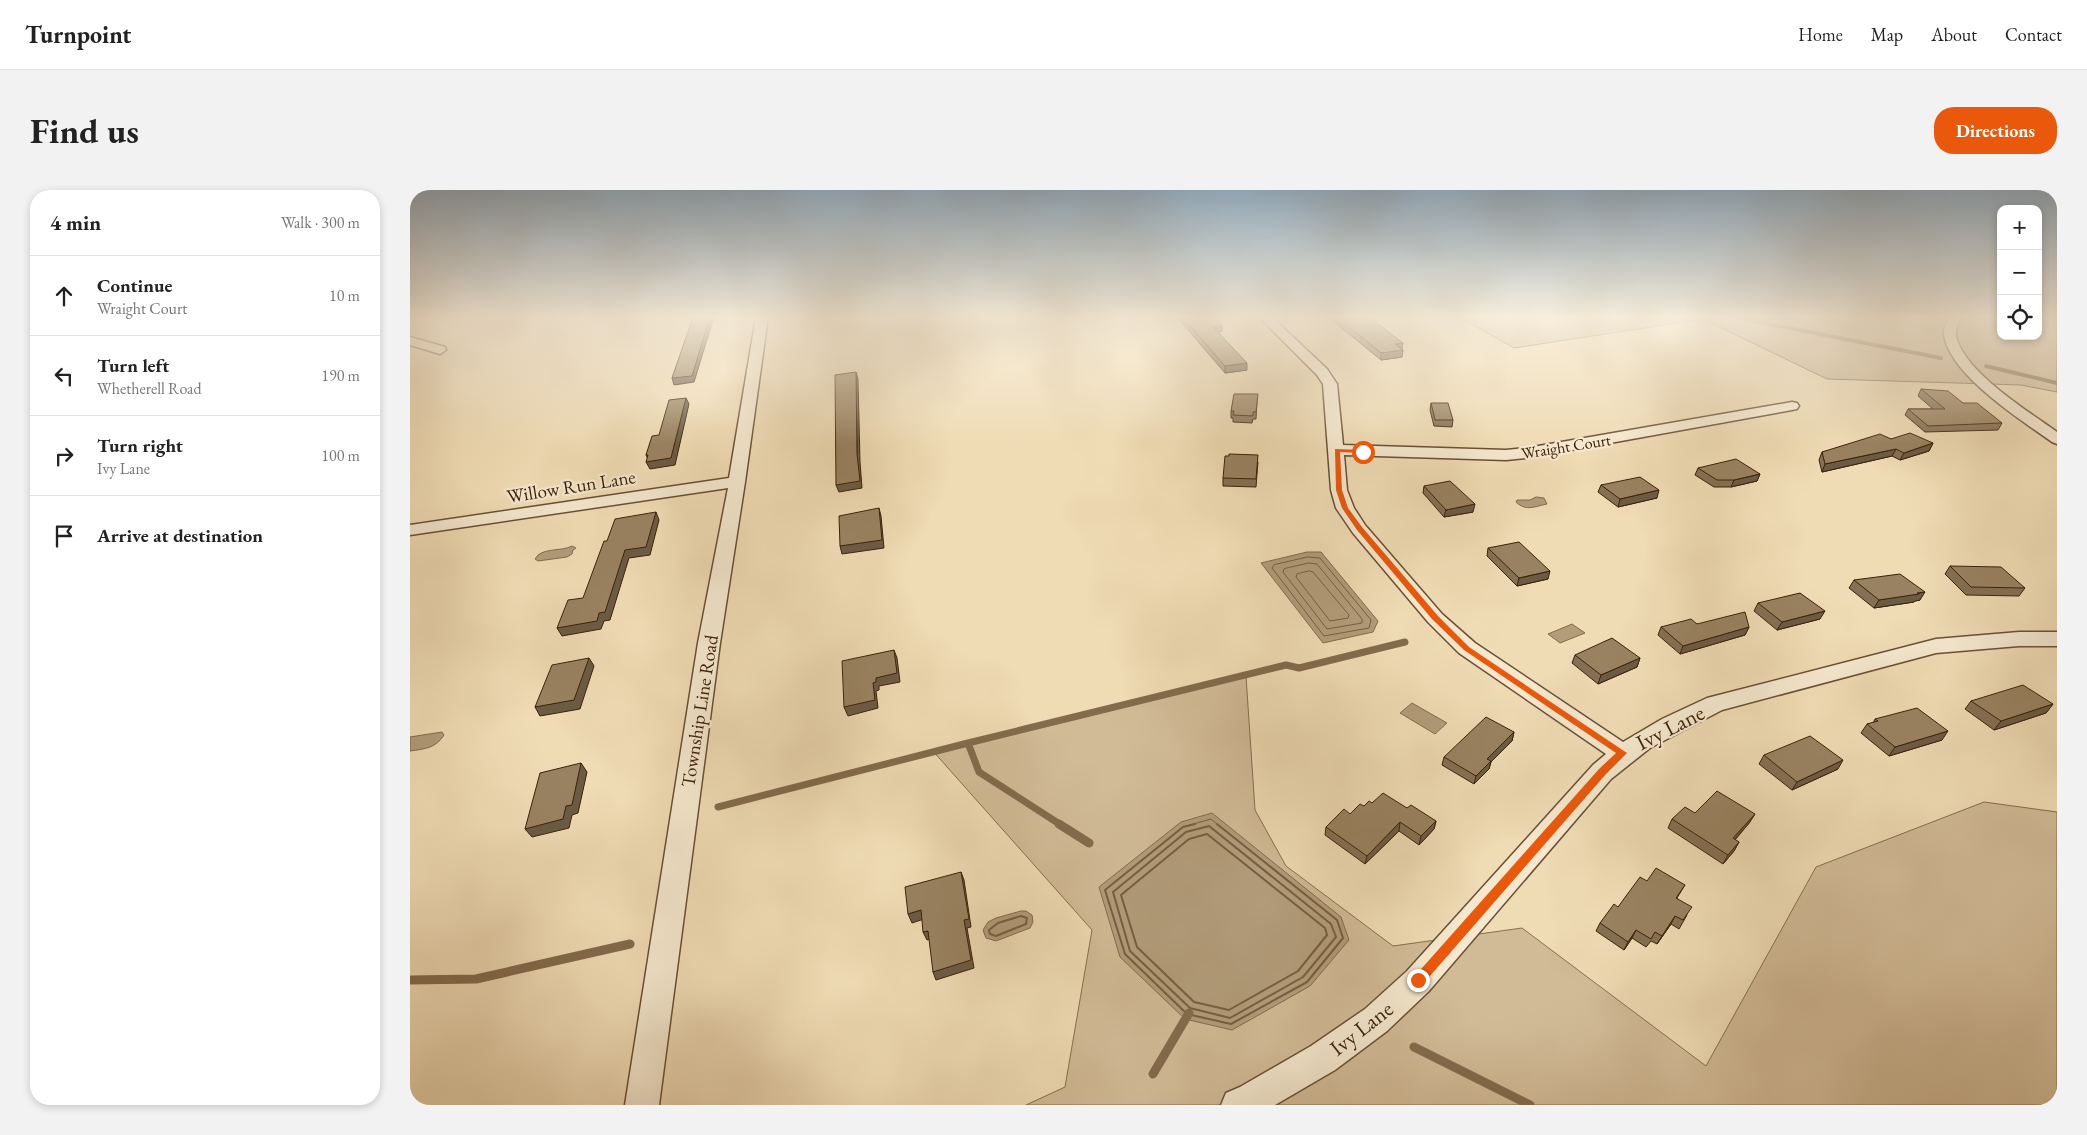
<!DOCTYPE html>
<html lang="en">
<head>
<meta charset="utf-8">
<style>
	:root { --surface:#fff; --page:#f2f2f2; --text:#222; --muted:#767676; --line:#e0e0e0; --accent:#ea580c }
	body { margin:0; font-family:"EB Garamond",serif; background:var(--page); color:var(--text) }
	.controls { position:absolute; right:15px; top:15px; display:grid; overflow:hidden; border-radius:10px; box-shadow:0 2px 8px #0003 }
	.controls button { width:45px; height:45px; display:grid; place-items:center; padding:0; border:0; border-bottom:1px solid var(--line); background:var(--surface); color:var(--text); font:25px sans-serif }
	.stop { position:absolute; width:15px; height:15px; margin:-11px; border:4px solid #ea580c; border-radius:50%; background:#fff }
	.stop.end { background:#ea580c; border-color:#fff; box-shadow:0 1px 5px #0008 }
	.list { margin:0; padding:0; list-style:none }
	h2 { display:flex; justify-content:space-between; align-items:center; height:65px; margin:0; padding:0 20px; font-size:21px }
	h2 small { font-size:16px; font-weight:400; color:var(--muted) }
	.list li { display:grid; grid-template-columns:32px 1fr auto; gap:15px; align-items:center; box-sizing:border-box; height:80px; padding:0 20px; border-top:1px solid var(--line) }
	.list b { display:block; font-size:19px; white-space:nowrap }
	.list p { margin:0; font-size:16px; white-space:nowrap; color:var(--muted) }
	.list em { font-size:16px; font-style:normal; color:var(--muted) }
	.icon { flex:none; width:28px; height:28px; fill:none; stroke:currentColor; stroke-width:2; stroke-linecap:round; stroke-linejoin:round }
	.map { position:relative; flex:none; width:1647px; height:915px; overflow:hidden; border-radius:20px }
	header { display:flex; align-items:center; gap:30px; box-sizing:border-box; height:70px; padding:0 25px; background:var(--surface); border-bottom:1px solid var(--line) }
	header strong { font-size:24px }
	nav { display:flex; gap:28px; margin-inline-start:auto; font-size:18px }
	.intro { display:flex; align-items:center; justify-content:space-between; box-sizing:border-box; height:120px; padding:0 30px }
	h1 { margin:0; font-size:35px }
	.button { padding:12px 22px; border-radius:20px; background:var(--accent); color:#fff; font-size:18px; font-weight:700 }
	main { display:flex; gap:30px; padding:0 30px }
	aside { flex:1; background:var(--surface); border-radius:20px; box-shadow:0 2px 8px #0003 }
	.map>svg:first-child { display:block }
	.green { fill:#d1bb97; stroke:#866e50 }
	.water { fill:#b29c7a; stroke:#836b4c }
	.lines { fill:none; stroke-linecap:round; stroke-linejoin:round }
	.shore-far1 { stroke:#775e41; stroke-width:1 }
	.shore { stroke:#775e41; stroke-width:2 }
	.stream-far2 { stroke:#836b4c; stroke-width:4 }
	.stream-far1 { stroke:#836b4c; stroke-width:7 }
	.stream { stroke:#836b4c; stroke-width:9 }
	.minor-casing { stroke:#695033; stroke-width:3 }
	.minor { fill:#f5e8ce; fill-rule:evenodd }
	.wall { fill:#847053; stroke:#3c2108 }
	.shaded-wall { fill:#6b5b44; stroke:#3c2108 }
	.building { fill:#998261; stroke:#3c2108 }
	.route { fill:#ea580c }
	.labels { text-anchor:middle; stroke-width:4.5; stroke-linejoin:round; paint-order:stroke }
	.far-street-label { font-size:16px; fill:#3c2108; stroke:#f5e8ce }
	.street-label { font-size:19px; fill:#3c2108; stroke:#f5e8ce }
	.near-street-label { font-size:22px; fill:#3c2108; stroke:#f5e8ce }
</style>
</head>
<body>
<header>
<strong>Turnpoint</strong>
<nav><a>Home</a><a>Map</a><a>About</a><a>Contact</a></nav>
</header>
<div class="intro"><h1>Find us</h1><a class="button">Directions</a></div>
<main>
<aside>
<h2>4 min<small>Walk · 300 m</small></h2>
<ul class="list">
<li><svg class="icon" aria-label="ahead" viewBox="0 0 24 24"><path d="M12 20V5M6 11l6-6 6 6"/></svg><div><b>Continue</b><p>Wraight Court</p></div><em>10 m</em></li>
<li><svg class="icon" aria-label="left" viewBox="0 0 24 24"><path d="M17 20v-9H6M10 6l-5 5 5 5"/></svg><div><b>Turn left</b><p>Whetherell Road</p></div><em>190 m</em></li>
<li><svg class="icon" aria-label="right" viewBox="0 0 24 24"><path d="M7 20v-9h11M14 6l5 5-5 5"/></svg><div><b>Turn right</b><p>Ivy Lane</p></div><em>100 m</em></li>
<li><svg class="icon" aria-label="arrive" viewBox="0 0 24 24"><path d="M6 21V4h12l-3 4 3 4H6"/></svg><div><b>Arrive at destination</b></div></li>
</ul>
</aside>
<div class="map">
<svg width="1647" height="915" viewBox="0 0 1647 915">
	<rect width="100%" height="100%" fill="#efdbb4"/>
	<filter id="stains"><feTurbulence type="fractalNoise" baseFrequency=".004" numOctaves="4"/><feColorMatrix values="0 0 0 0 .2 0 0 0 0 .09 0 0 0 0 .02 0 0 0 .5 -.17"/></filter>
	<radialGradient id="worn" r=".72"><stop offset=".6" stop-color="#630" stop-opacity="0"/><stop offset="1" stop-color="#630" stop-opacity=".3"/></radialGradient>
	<path class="green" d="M1049,127H1591V146H1628V127H1647V202L1611,195L1417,189L1293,129L1104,158Z
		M836,486L845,620L876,676L983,756L1112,738L1296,876L1406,677L1574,612L1647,622V915H616L655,897L682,740L522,560Z"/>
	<path class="water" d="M1126,307L1134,308L1137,314C1126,316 1116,322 1106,312L1107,310H1120Z
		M162,356L166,358L163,360L162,364L157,367L128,371L125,369C131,357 151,362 162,356Z
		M897,362H911L968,431L963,442L913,453L851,373Z
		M1162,434L1175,443L1150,453L1138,444Z
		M1002,513L1037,533L1025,544L990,523Z
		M32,542L34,545C26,558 15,559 0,561V547Z
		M802,623L931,727L939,750L900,796L822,840L775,829L710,767L689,697L771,632Z
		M611,721H616L622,725L623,732L620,738L586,751L576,748L573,740L578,732L586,728Z"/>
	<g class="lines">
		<path class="shore-far1" d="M898,367L910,368L961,430L959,438L914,446L862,378L864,375Z
			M899,373L907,374L952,429V433L917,439L873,382L874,379Z
			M900,381L903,382L939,425L938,428L920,431L886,387L887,384Z
			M780,635L801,629L808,635"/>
		<path class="shore" d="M785,634L773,637L695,700L715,764L777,824L821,834L897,792L933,748L927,730L807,634
			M799,636L921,734L926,747L893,787L820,828L780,818L720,761L703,702L776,642Z
			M797,644L915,738L917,745L888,781L819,820L784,812L727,757L711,705L779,649Z
			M611,726L617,728L616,734L586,746L580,744L579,740L588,733Z"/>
		<path class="stream-far2" d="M1324,127L1531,168
			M1576,176L1647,193"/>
		<path class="stream-far1" d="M558,553L876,475L889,478L995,452
			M308,617L558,553L569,582L651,635"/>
		<path class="stream" d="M649,634L679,653
			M0,790L66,789L220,754
			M1004,857L1120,915
			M743,884L779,823"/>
		<defs>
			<path id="minor" d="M346,127H358L335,292L310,453L249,915H215L288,453L318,298L0,345V335L319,288Z
				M849,127H862L917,179L927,194L933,255L1096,260L1117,258L1382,212L1387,213L1389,216L1387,219L1382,220L1117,268L1096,270L934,265L937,300L944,318L955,335L1032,424L1065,453L1213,552L1252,529L1297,508L1526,449L1609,442H1647V456H1609L1526,463L1312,520L1240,558L1201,589L1019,801L977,841L925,880L865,915H811L816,903L830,897L901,856L955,819L997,781L1183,575L1196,564L1049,463L1018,432L943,343L926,318L921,300L913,194L907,185Z
				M1539,127H1551C1548,133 1545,139 1546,146C1554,182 1618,221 1647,242V254L1642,252C1611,230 1540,185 1534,145C1533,139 1536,133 1539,127Z
				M0,147L35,157L36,160L30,164L0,155Z"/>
		</defs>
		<use href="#minor" class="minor-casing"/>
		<use href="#minor" class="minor"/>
	</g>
	<path class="wall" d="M767,127H804L812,135V141L808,142L837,180L815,183Z
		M918,127H959L992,159L993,160L992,167L971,170Z
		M1511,199L1553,213L1592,233L1588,240L1515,242L1495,225L1498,219H1523L1508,206Z
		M847,211L846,229H843L842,233L823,232V228H821V221Z
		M1021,213L1043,230L1042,237L1024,236L1020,220Z
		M1481,249L1523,253L1519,261L1490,270L1482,266L1412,282L1409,270L1412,262Z
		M848,272L846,297L813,296V288Z
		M1288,278L1350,284L1347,291L1321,297H1304L1285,285Z
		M1191,295L1247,308L1208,317L1188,302Z
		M1014,296L1063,322L1034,327L1013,303Z
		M1078,358L1138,389L1107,396L1077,366Z
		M1540,376L1615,398L1609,406L1556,405L1535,384Z
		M1444,390L1510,410L1505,411L1504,412L1464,418L1439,398Z
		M1348,413L1410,429L1367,440L1344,421Z
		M1287,434L1339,437L1335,445L1270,464L1248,445L1251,437Z
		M1165,465L1230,468L1227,477L1188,494L1162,473Z
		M1561,511L1643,514L1636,523L1584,540L1555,519Z
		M1465,529L1532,550L1479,566L1451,543L1457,534L1463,533Z
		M1104,542L1102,551L1081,572L1079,579L1064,594L1032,575L1034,567Z
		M1354,565L1428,579L1382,600L1349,574Z
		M962,613L997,618L1026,631L1024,639L1009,655L989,641L955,674L915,645L916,637Z
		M1262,629L1340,632L1325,650L1329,652L1324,661L1313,674L1258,638Z
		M1237,691L1275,695L1267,708L1277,725L1269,739L1261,734L1247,754L1241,751L1236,757L1222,748L1214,760L1186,741L1190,733L1208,717Z"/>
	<path class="shaded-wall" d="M300,127H304L284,192L264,195L262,188Z
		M812,135V141L803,143V137Z
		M993,153L992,159L985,154Z
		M993,160L992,167L971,170V163Z
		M837,173V180L815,183V176Z
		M446,182L448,189L450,272L452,298L429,302L426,295L447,264Z
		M276,208L279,214L265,275L240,279L236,272L239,271L236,265Z
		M1523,253L1519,261L1490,270L1494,263Z
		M1486,259L1482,266L1412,282L1415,274Z
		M1350,284L1347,291L1321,297L1324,290Z
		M1249,300L1247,308L1208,317L1210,309Z
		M1065,314L1063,322L1034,327L1036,320Z
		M469,318L471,326L474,358L432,364L430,356Z
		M246,322L249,330L240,365L219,368L200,430L194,431L191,439L152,446L147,438L189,423L215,360Z
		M1140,381L1138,389L1107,396L1109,388Z
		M1515,402L1510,410L1505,411L1504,412L1464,418L1469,410Z
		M1415,421L1410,429L1367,440L1372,432Z
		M1339,437L1335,445L1270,464L1273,456Z
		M484,460L487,468L490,492L469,496V500L466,501L468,518L438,526L434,517L463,493Z
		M179,468L184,476L170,519L130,526L125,517Z
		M1230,468L1227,477L1188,494L1191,485Z
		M1643,514L1636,523L1584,540L1591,531Z
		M1538,541L1532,550L1479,566L1485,557Z
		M1104,542L1102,551L1081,572L1079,579L1064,594L1066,586L1077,569Z
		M1433,570L1428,579L1382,600L1387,592Z
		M171,573L177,582L168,623L162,625L159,638L122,647L115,639Z
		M1345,624L1340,632L1318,657L1323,648Z
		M1026,631L1024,639L1009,655L1011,646Z
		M990,632L989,641L955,674L957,666Z
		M1329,652L1324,661L1313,674L1318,665Z
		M551,682L554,690L561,737L557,738L564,778L526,790L523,782Z
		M511,720L514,729L502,733L498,724Z
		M1265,726L1261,734L1247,754L1252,746Z
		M1226,740L1222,748L1214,760L1218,752Z
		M518,741L521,749L517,750L513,742Z"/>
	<path class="building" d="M283,127H300L282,186L262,188Z
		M772,127H804L812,135L803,137L837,173L815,176Z
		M927,127H959L993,153L985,154L993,160L971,163Z
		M446,182L447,264L450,291L426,295L425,185Z
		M1511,199L1538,201L1553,213H1567L1592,233L1518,236L1498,219H1535Z
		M824,204H848L846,222H843V226L823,225L824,221H821Z
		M276,208L261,268L236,272L238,265H236L242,246L249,245L259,210Z
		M1021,213H1038L1043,230H1025Z
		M1500,243L1523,253L1494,263L1486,259L1415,274L1412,262L1470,244L1481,249Z
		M819,264L848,265L846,289L813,288L815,266H819Z
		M1326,269L1350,284L1324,290H1307L1288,278Z
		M1230,287L1249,300L1210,309L1191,295Z
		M1040,291L1065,314L1036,320L1014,296Z
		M469,318L472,350L430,356L429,326Z
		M246,322L236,357L215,360L195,422L189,423L187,431L147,438L158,410L173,408L194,351H197L205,329Z
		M1109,352L1140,381L1109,388L1078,358Z
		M1540,376L1591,377L1615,398L1561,397Z
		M1490,384L1515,402L1507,403L1509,404L1469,410L1444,390Z
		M1390,403L1415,421L1372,432L1348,413Z
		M1335,422L1339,437L1273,456L1251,437L1281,429L1287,434Z
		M1202,448L1230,468L1191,485L1165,465Z
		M484,460L487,483L466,488V492L463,493L465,510L434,517L432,471Z
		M179,468L164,510L125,517L142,475Z
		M1613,495L1643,514L1591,531L1561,511Z
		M1507,518L1538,541L1485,557L1457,534L1468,531L1465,529Z
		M1076,527L1104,542L1077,569L1081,571L1066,586L1034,567Z
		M1400,546L1433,570L1387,592L1354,565Z
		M171,573L162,615L156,616L153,629L115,639L130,583Z
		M1307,601L1345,624L1323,648L1329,652L1318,665L1262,629L1275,617L1285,623Z
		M973,603L997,618L1001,615L1026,631L1011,646L990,632L957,666L916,637L934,619L940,624L950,614L954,616L959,611L962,613Z
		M1246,678L1275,695L1266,708L1282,717L1273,730L1265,726L1252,746L1245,742L1241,749L1226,740L1218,752L1190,733L1204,714L1208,717L1230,687L1237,691Z
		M551,682L559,729L554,730L561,770L523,782L518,741L513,742L511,720L498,724L495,697Z"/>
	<linearGradient id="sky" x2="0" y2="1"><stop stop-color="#92aabc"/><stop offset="0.5" stop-color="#f8efdd"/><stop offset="1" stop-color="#f8efdd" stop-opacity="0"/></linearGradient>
	<rect width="1647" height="255" fill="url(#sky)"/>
	<path class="route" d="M925,259L953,260L956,262L953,263L930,262L932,300L938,318L952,337L1028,426L1059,457L1217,563L1196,584L1013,794L1008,796L1004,794L1003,790L1004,787L1189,579L1206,563L1054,460L1022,429L947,340L932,318L926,300Z"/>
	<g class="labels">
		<g class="far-street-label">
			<text transform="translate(1156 256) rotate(-9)" y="6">Wraight Court</text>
		</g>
		<g class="street-label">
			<text transform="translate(161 296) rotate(-9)" y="7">Willow Run Lane</text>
			<text transform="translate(289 521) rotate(-81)" y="7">Township Line Road</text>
		</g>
		<g class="near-street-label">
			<text transform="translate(1260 537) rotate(-27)" y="8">Ivy Lane</text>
			<text transform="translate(951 838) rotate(-38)" y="8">Ivy Lane</text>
		</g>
	</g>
	<rect width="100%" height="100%" filter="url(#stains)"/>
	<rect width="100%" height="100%" fill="url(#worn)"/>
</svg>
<div class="controls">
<button>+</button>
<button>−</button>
<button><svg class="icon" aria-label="locate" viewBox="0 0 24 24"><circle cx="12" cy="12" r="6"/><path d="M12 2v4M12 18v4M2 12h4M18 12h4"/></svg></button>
</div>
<div class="stop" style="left:953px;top:262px"></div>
<div class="stop end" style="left:1008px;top:790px"></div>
</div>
</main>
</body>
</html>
